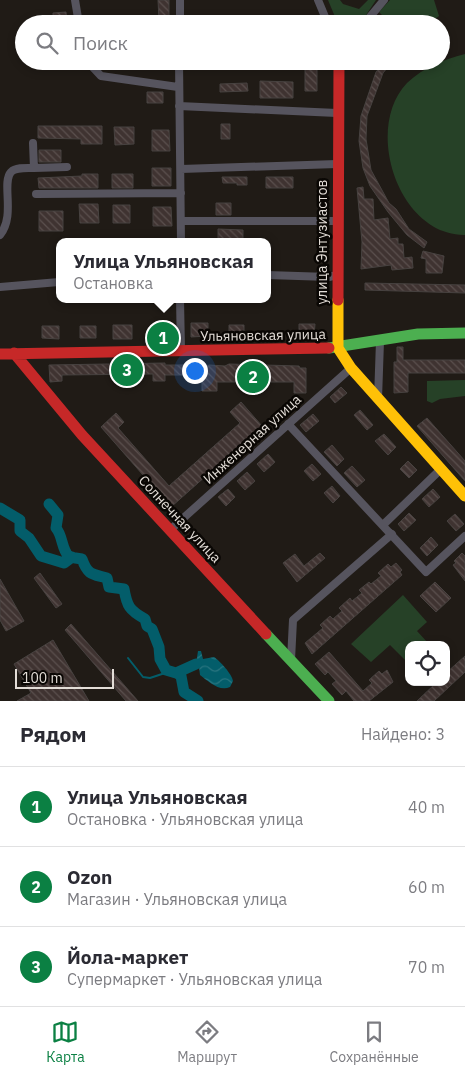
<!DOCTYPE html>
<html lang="ru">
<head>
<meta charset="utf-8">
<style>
	:root { --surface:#fff; --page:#f2f2f3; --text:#2b2b33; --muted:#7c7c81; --line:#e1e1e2; --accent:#0b8043 }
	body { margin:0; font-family:"IBM Plex Sans",sans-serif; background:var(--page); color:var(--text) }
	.controls { position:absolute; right:15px; bottom:15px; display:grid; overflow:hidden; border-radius:10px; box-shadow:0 2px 8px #0003 }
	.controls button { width:45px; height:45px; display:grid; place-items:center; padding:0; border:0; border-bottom:1px solid var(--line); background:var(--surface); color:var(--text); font:25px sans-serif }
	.scale { position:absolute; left:15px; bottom:12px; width:99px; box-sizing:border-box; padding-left:5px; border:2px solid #e3ddd7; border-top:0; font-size:14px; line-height:18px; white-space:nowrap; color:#e3ddd7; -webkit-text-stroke:4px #0a0704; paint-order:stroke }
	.you { position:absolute; left:194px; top:370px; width:18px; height:18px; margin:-12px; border:4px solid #fff; border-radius:50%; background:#1a73e8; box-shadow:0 0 0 8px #1a73e833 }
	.badge { display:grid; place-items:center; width:32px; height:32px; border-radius:50%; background:var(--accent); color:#fff; font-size:16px; font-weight:700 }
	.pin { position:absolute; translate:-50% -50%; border:2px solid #fff; box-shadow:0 1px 5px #0006 }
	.popup { position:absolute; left:56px; top:238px; width:215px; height:65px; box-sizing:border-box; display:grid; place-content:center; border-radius:10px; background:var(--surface); filter:drop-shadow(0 1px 4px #0005); font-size:16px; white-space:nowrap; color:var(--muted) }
	.popup b { font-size:19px; color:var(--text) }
	.popup::after { content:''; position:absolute; left:50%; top:100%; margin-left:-10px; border:10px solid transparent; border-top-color:var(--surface) }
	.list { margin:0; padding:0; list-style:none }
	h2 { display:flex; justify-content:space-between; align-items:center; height:65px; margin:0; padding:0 20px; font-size:21px }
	h2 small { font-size:16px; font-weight:400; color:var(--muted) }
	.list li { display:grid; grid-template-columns:32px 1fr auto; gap:15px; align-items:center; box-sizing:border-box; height:80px; padding:0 20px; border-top:1px solid var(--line) }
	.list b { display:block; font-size:19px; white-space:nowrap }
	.list p { margin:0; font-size:16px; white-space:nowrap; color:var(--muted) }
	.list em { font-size:16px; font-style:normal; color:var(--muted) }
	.icon { flex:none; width:28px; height:28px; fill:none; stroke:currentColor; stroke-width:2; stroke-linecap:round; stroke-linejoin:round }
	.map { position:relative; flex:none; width:465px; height:701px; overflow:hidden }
	.search { position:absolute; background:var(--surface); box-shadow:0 2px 8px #0003; left:15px; right:15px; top:15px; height:55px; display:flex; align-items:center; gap:12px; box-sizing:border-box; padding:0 18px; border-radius:28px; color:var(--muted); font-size:19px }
	.sheet { height:305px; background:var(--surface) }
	nav { display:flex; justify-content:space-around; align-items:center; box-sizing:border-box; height:70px; border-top:1px solid var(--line); background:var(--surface); font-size:14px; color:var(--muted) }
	nav a { display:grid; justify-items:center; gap:2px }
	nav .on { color:var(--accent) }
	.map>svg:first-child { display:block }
	.green { fill:#264127 }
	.water { fill:url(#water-waves) }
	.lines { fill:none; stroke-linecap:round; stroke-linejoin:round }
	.stream { stroke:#035d6a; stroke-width:2 }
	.river { stroke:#035d6a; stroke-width:11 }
	.building { fill:url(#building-back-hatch); stroke:#474240 }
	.street { stroke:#56545e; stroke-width:8 }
	.fast { stroke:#4caf50; stroke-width:11 }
	.slow { stroke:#ffc107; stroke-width:11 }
	.jam { stroke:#c62828; stroke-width:11 }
	.labels { text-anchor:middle; stroke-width:5; stroke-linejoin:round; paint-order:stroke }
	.street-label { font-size:14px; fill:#e3ddd7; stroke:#0a0704 }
</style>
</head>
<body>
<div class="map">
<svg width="465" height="701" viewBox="0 0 465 701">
	<defs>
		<pattern id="water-waves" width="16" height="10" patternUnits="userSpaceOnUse" patternTransform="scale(1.25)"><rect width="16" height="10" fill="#035d6a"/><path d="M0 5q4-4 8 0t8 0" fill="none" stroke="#28747f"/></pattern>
		<pattern id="building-back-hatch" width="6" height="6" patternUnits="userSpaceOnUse" patternTransform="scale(1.25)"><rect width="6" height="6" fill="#3f3331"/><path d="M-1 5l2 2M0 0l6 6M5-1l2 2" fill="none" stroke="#5b504e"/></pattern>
	</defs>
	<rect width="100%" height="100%" fill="#201b16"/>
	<path class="green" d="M328,0H340L343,4L359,9L368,0H376L360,24H338Z
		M390,0H434L439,16L428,24H391L379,12Z
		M465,54V235C399,236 363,129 407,83C424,67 443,60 465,54Z
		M465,380V396L440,399L432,403L427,401V381Z
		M403,595L427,622L417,631L428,643L409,645V660L407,662L390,645L371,662L351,644Z"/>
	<path class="water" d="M198,651H201L203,659L214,657C220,661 232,674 233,681L230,687C219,692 208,681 200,675L199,667L196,664Z"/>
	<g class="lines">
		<path class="stream" d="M128,658L143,677L150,678L168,672"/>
		<path class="river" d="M49,504L58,515L56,528C63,536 61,548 69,557L82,559C88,576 93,574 107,578L109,587L124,589C127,606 129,610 145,619L147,626L152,629L159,647L160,659L166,670L176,673L196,664
			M0,508L20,520V531L29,538L41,556L64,563L72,557
			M177,673L181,676L184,692L198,701"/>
	</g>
	<path class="building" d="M158,0H169V21L159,20Z
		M66,12L67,23L53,24V13Z
		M385,61H393L383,73L367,116L366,139L371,170L389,203L396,209L409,229L427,242L424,248L407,235L388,212L370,186L363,168L359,141L361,116L376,72Z
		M305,62H317V91H305Z
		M260,81L293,82V98H260Z
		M247,83L248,91L220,92V84Z
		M147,92H163V103H147Z
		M221,124H230V139H221Z
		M38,126H102V144H81V139L38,138Z
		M114,127H134V144L115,145Z
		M152,130H169L170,151H152Z
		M39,150H61V162H39Z
		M152,168H171V186H152Z
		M82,174H98V188H39L38,178L82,176Z
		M112,174H133V188H112Z
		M222,177H247V185H237V183H223Z
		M266,177H293V188H266Z
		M363,187L364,199H373L374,220L388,218L390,239L398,238V244H403L404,258L412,257L413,268L392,270L391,265L361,269L362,242L357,188Z
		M216,203H231V215H216Z
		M79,204H98L99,223H80Z
		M113,205H130V223H113Z
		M153,207H171L172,226H153Z
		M39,211H63V231H39Z
		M218,229L243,230V238L218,240Z
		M423,251L444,256L442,273H426V259L421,258Z
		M365,283L465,285V293L365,290Z
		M191,323H208V336L191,337Z
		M299,324H315L314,336L299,335Z
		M113,325H132V339H113Z
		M229,325H244V338H229Z
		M42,326H59V339L42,338Z
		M80,326H96V338H80Z
		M397,347H403V360H465V373H408V392L394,393V362H397Z
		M165,363V365H187V375H165V381H153V374L62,375V381L50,382L49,365Z
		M229,364L299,366L300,368H306V393H294V382H217V391H202V369L209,365L225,366Z
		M341,387L347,393L335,403L330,397Z
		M241,402L262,426L171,507L101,427L116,413L124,422L118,428L169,486L240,423L230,412Z
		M360,410L373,425L367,430L354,415Z
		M313,414L319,421L306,432L300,425Z
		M427,418L465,461V481L417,426Z
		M384,434L396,447L388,455L375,441Z
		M332,445L344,459L337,466L324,452Z
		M268,454L275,462L264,472L257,464Z
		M408,461L417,470L409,478L400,469Z
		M312,464L321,474L313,481L304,471Z
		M352,466L365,480L357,487L344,473Z
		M247,472L255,481L245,490L237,481Z
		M332,486L340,496L333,503L324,493Z
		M228,489L235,497L226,506L218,497Z
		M433,489L440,497L429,507L422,499Z
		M409,513L416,520L404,531L398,524Z
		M455,514L464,524L456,531L447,521Z
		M431,537L438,545L427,556L420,548Z
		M320,553L325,558L297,582L283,563L295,554L304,566Z
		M462,553L465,556V581L453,565L456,563L454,561Z
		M396,563L402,570L400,572L402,575L312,654L305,643L323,628L320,625L330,616L333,619L342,611L339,608L350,598L352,601L362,593L359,590L369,582L371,584L381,576L378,573L388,564L391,567Z
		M40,573L62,604L56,608L34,578Z
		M0,579L24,621L6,631L0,620Z
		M435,582L451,598L436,612L420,596Z
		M71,624L138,701H126L65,630Z
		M53,640L89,701H17L31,693L14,664Z
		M329,652L363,691L372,683L369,680L379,671L382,674L387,670L393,682L369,701H354L346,691L342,695L332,684L336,681L328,672L325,675L315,664Z
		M465,656V672L434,701H417L437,682H446V673Z"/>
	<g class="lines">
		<path class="street" d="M75,0L79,24
			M318,0L328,24
			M180,24V0
			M364,24L384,0
			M87,61L101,76L178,87
			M179,61L181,242
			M179,106L337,113
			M34,168L67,167
			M181,169L337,164
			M36,194L181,193
			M181,221H337
			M0,235C16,215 1,183 11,172C16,167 27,168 34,168L33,143
			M267,275L329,277L337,275
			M0,287L59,282
			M180,299L181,351
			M378,399L380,341
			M288,424L426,572L465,536
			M384,524L441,469
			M170,530L351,368
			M291,660L293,620L392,534"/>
		<path class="fast" d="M329,348L418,334L465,333
			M266,634L329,701"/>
		<path class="slow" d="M338,300V348L351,368L465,496"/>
		<path class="jam" d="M338,300L339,61
			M14,353L82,435L266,634
			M0,354L329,348"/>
	</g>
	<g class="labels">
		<g class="street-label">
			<text transform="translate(322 242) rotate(-90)" y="5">улица Энтузиастов</text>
			<text transform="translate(263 335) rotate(-1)" y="5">Ульяновская улица</text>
			<text transform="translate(252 439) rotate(-42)" y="5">Инженерная улица</text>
			<text transform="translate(180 519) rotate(47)" y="5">Солнечная улица</text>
		</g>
	</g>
</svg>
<div class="controls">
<button><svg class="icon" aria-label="locate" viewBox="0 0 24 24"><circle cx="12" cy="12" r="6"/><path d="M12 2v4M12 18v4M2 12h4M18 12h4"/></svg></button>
</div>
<div class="scale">100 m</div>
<div class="you"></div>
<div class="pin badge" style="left:163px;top:338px">1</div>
<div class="popup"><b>Улица Ульяновская</b>Остановка</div>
<div class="pin badge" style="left:253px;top:377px">2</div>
<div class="pin badge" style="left:127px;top:370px">3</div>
<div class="search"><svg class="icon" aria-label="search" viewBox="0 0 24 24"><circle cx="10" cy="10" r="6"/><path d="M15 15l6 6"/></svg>Поиск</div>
</div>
<section class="sheet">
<h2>Рядом<small>Найдено: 3</small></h2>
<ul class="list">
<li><span class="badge">1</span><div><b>Улица Ульяновская</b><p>Остановка · Ульяновская улица</p></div><em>40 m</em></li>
<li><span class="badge">2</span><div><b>Ozon</b><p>Магазин · Ульяновская улица</p></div><em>60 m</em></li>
<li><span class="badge">3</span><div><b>Йола-маркет</b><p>Супермаркет · Ульяновская улица</p></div><em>70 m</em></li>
</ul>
</section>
<nav>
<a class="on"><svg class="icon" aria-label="map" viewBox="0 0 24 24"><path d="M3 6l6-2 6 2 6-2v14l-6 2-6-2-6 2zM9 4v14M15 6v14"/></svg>Карта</a>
<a><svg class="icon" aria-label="directions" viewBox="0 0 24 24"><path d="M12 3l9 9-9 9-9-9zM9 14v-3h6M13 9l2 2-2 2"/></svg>Маршрут</a>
<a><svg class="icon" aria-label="saved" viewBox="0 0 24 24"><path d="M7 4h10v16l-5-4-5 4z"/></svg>Сохранённые</a>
</nav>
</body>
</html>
